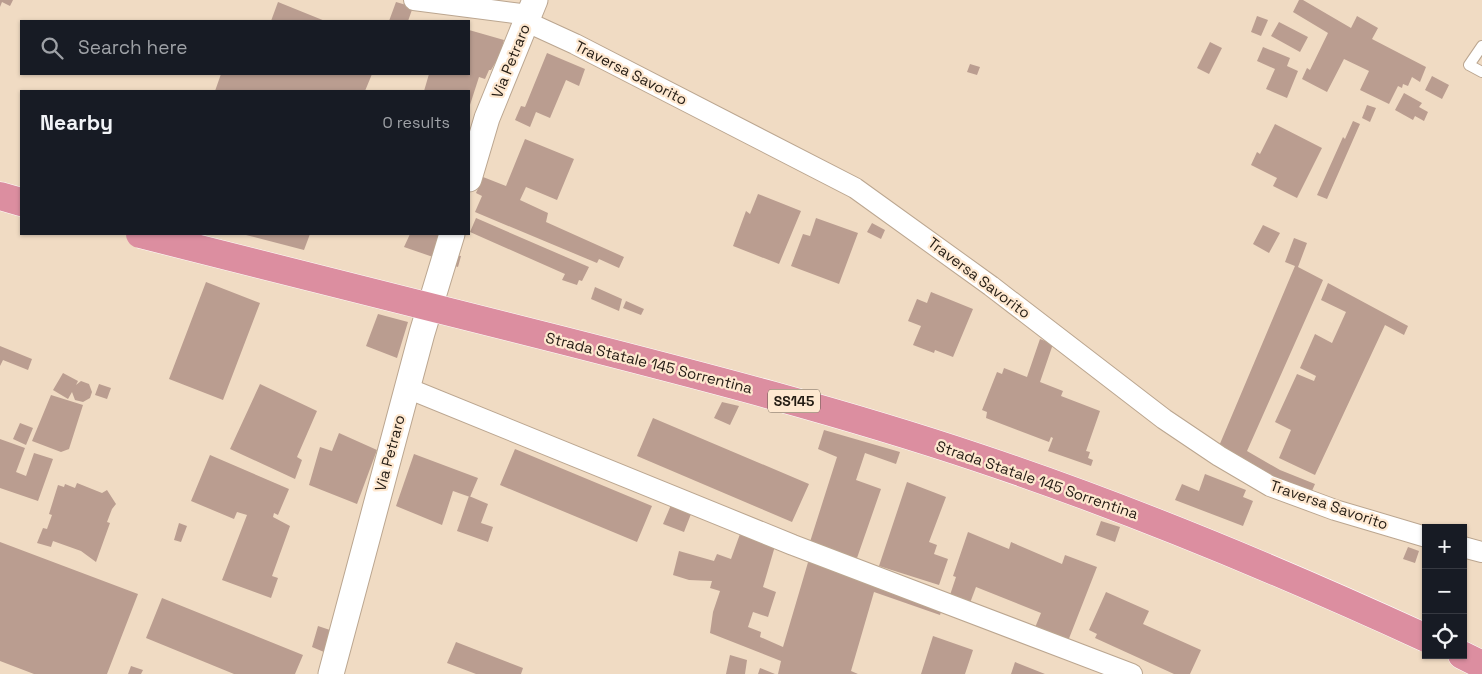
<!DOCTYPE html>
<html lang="en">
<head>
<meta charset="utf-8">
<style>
	:root { --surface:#171b24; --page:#242831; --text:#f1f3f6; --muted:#9ea1a6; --line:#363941 }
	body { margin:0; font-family:"Space Grotesk",sans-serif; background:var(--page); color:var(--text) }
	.controls { position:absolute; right:15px; bottom:15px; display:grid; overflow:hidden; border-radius:0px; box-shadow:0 1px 4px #0004 }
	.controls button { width:45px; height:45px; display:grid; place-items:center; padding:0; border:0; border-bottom:1px solid var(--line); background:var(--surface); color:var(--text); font:25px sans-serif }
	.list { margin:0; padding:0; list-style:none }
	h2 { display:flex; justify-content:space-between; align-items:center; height:65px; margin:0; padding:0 20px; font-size:21px }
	h2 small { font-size:16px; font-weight:400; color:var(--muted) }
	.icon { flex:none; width:28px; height:28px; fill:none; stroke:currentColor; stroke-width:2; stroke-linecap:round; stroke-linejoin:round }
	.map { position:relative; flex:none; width:1482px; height:674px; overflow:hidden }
	.search { position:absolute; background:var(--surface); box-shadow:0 1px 4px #0004; left:20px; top:20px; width:450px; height:55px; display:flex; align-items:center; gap:12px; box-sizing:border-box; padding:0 18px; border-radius:0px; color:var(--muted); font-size:19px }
	.panel { position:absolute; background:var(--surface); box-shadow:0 1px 4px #0004; left:20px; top:90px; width:450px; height:145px; border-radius:0px }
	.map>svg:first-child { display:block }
	.building { fill:#ba9d90 }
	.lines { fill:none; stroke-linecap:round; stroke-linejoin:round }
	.service-casing { stroke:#bba690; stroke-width:12 }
	.minor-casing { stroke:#bba690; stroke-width:22 }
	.tertiary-casing { stroke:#bba690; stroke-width:27 }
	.trunk-casing { stroke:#fff; stroke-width:29 }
	.service { stroke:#fff; stroke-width:10 }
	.minor { stroke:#fff; stroke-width:20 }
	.tertiary { stroke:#fff; stroke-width:25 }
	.trunk { stroke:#dc8ea0; stroke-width:28 }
	.trunk-bridge-casing { stroke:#fff; stroke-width:29; stroke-linecap:butt }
	.trunk-bridge { stroke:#dc8ea0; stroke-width:28 }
	.labels { text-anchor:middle; stroke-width:4.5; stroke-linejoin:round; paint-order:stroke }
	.shield { fill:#fee8d0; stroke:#65584c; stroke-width:1 }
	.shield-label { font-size:14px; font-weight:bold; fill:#231b13 }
	.street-label { font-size:15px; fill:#231b13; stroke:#fee8d0 }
</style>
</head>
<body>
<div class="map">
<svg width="1482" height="674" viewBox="0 0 1482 674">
	<rect width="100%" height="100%" fill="#f0dbc3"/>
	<path class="building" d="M0,0H13L10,6L2,2L0,7Z
		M1299,0H1303L1351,28L1357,16L1378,28L1372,39L1426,67L1420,82L1412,77L1408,86L1403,84L1402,88L1398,86L1389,104L1360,90L1369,71L1344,59L1327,92L1302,79L1307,68L1310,70L1328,33L1293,12Z
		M278,2L325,21H271Z
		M396,2L413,7L408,21H389Z
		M1257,16L1268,20L1261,36L1251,32Z
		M1279,22L1308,37L1300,52L1271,36Z
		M469,30L504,40L500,55L491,70H489L485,79L479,77L469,108V91H424L429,74H469Z
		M1210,42L1222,48L1209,74L1197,68Z
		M1263,47L1290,58L1287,66L1298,71L1287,98L1266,89L1275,69L1257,61Z
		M547,53L585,69L579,86L566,80L550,118L536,112L530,127L515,120L521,106L525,107Z
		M970,64L980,67L977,75L967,72Z
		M221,74H372L365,91H215Z
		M1432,76L1449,85L1442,99L1425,90Z
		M1404,93L1422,103L1419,107L1428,112L1424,121L1415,116L1413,120L1395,110Z
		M1367,105L1376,108L1370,122L1362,118Z
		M1353,121L1360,124L1327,199L1317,195L1343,137L1345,139Z
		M1275,124L1322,148L1297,198L1273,186L1277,178L1251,165L1257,152L1260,154Z
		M525,139L574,159L557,200L526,187L520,200L548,213L546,222L624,257L619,268L599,259L597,263L475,212L482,196L476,193L483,177L506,186Z
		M758,194L801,211L779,264L733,246L746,211L750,214Z
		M476,218L589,267L582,281L579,280L577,285L562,280L565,274L470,232Z
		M816,218L858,233L839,284L791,266L803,234L810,236Z
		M872,223L885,230L881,239L867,232Z
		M1263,225L1280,233L1269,253L1253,244Z
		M242,234H310L304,250Z
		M410,234H443L433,257L404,247Z
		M1294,238L1307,243L1298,267L1323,280L1247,451L1280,470L1315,484L1311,493L1277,481L1219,446L1295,266L1285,262Z
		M454,255L461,256L458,267L452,265Z
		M206,282L260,303L223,400L169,379Z
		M1328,283L1408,326L1404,335L1385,325L1315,475L1279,458L1291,430L1275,422L1297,374L1314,381L1316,376L1300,368L1315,334L1332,343L1346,312L1321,300Z
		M595,287L622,299L619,311L591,299Z
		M931,292L973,309L953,357L935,350L934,353L913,345L921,326L908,321L917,299L927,303Z
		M626,301L644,309L641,315L623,308Z
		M378,314L408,322L397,358L366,346Z
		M1040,339L1053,344L1040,382L1063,391L1061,396L1100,411L1086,451L1090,452L1088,458L1093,460L1091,466L1048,451L1053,438L1051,437L1049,442L986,418L987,412L982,410L997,372L1002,374L1004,368L1027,377Z
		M0,346L32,359L28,370L3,360L0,366Z
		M63,373L78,381L76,385L81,381L89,384L92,392L90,398L83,402L75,400L72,392L68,399L53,390Z
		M99,384L111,388L107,399L95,395Z
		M260,384L317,411L297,457L302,460L295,479L230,449Z
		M51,395L83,405L69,449L61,452L32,441Z
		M722,402L739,406L730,425L714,418Z
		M653,418L809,484L792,522L637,456Z
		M20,423L33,428L26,445L13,439Z
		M824,430L900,452L896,464L865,453L856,480L881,489L857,558L809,545L837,457L818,449Z
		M339,433L377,450L357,504L309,485L320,447L332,451Z
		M0,439L25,448L16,472L26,476L34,453L53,459L38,501L0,488Z
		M515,449L652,506L637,542L500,485Z
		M414,454L478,478L470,497L453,491L442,525L396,506Z
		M210,455L289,489L278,515L274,513L273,517L290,526L272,576L278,578L271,598L222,580L247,515L237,512L234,519L191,501Z
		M1205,474L1246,490L1243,497L1253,501L1243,526L1175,500L1182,484L1199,491Z
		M907,482L946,497L929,542L937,545L934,554L948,559L939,585L879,566Z
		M77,483L102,493L107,490L116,504L112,509L107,522L110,523L96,562L81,551L53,541L51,547L37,543L43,528L47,529L52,515L49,514L58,485L64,487L65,484L75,488Z
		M469,496L488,504L481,523L493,527L488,542L457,531Z
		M671,505L691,514L684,532L663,524Z
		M1101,521L1120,527L1115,542L1096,535Z
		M179,523L187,526L181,542L174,540Z
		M968,532L1009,549L1011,542L1062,564L1065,555L1097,567L1068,641L1034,630L1041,613L976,587L970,603L950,595L956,577L953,576Z
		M740,534L775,546L763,587L776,592L768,617L753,612L748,627L761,632L760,637L783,647L809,559L945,599L940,615L874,592L851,671L858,674H778L781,661L710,633L713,612L720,591L710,588L712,581L689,580L673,575L679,551L714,561L717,554L731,559Z
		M0,542L138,594L107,674H34L0,661Z
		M1408,547L1419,551L1415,563L1403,559Z
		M1106,592L1149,611L1143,624L1201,650L1190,674H1174L1095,638L1097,634L1089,630Z
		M162,598L303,655L295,674H234L146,638Z
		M318,626L330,630L324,652L312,647Z
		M933,636L973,650L965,674H921Z
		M456,642L523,668L521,674H476L447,663Z
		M730,655L747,660L745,674H726Z
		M1015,662L1045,674H1011Z
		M131,666L143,670L141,674H128Z
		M760,668L775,674H758Z"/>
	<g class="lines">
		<defs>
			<path id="service" d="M1482,46L1469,65L1482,72"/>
			<path id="minor" d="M414,0L529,15
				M527,22L575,44L855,188L991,286L1164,419L1219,456L1270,486L1335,510L1426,537
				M407,388L793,545L1132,674
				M1463,547L1482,552"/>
			<path id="tertiary" d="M469,179L487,118L535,0
				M331,674L422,333L452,234"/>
			<path id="trunk" d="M0,196L21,202
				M1462,655L1482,665"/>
		</defs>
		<use href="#service" class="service-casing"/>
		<use href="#minor" class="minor-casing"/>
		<use href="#tertiary" class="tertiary-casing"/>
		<use href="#trunk" class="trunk-casing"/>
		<use href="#service" class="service"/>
		<use href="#minor" class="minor"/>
		<use href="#tertiary" class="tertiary"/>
		<use href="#trunk" class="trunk"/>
		<defs>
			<path id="trunk-bridge" d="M140,234C281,269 421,305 561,340C702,376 842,412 979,458C1132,509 1280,571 1426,638"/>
		</defs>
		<use href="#trunk-bridge" class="trunk-bridge-casing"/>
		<use href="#trunk-bridge" class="trunk-bridge"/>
	</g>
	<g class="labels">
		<rect class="shield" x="768" y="389.5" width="52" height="23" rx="4"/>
		<g class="shield-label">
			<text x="794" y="406">SS145</text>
		</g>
		<g class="street-label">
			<text transform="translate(511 61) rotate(-68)" y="5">Via Petraro</text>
			<text transform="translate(631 73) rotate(27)" y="5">Traversa Savorito</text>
			<text transform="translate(979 278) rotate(37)" y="5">Traversa Savorito</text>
			<text transform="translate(649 363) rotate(14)" y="5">Strada Statale 145 Sorrentina</text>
			<text transform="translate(390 453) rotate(-75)" y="5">Via Petraro</text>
			<text transform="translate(1037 480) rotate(19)" y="5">Strada Statale 145 Sorrentina</text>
			<text transform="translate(1329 505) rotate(19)" y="5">Traversa Savorito</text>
		</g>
	</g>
</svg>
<div class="controls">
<button>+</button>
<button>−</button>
<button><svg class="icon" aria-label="locate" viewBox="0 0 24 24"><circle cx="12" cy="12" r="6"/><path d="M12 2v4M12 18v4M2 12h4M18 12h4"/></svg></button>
</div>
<div class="search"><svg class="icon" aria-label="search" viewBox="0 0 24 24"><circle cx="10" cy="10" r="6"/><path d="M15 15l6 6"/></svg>Search here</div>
<section class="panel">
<h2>Nearby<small>0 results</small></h2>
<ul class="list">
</ul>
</section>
</div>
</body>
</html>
